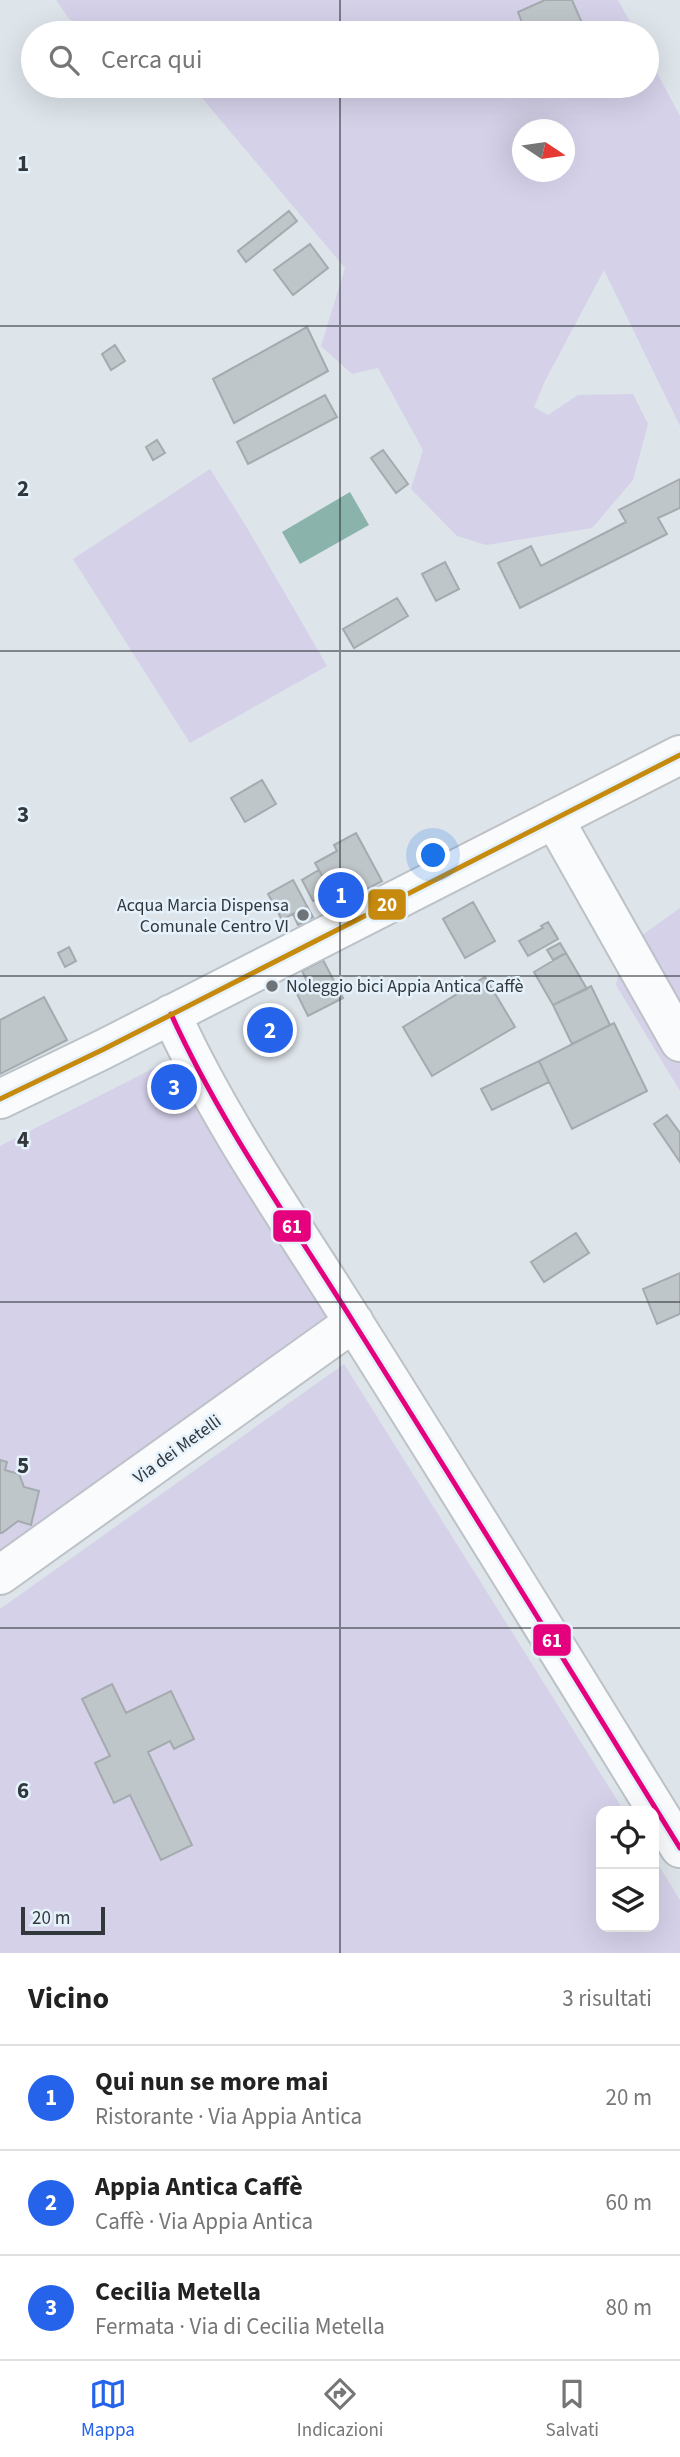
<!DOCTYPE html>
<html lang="it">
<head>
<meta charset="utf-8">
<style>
	:root { --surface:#fff; --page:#f2f2f2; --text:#222; --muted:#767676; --line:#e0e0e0; --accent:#2563eb }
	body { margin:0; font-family:"Source Sans 3",sans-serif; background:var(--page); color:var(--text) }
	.controls { position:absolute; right:21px; bottom:21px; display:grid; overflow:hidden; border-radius:14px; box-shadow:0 7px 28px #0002 }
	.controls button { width:63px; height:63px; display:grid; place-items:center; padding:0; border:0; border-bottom:2px solid var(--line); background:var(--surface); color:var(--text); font:35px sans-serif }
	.compass { position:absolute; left:512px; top:119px; width:63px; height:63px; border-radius:50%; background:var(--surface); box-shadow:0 7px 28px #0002; rotate:103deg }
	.scale { position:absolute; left:21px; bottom:18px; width:84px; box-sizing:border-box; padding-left:7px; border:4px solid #32373b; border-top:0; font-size:19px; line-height:24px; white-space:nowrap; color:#32373b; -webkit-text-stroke:5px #e5f2fc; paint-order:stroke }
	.you { position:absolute; left:434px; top:856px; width:24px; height:24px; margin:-18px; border:5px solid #fff; border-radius:50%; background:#1a73e8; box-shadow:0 0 0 10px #1a73e833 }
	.badge { display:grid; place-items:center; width:46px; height:46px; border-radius:50%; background:var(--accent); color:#fff; font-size:23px; font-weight:700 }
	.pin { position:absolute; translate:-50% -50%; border:4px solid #fff; box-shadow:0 2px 7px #0006 }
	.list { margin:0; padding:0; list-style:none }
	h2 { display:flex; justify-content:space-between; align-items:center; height:91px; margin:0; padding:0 28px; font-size:30px }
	h2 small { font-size:23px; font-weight:400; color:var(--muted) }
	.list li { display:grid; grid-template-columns:46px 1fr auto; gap:21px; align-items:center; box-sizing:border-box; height:105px; padding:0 28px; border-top:2px solid var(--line) }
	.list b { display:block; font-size:26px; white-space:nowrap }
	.list p { margin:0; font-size:23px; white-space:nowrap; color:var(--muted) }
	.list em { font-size:23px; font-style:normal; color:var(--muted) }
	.icon { flex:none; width:38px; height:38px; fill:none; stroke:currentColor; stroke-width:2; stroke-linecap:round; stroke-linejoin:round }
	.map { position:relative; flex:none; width:680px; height:1953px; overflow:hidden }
	.search { position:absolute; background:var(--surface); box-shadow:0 7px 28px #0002; left:21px; right:21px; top:21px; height:77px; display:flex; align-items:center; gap:18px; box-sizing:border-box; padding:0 24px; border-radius:38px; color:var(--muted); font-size:26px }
	.sheet { height:406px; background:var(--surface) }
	nav { display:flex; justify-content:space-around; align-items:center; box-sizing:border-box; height:98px; border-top:2px solid var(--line); background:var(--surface); font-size:19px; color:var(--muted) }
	nav a { display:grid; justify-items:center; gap:4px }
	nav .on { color:var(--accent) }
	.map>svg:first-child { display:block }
	.green { fill:#d5d1e9; fill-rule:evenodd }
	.water { fill:#8ab3ac }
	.building { fill:#bfc6c9; stroke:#a4aaae; stroke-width:2 }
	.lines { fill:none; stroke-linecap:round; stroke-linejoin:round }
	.minor-casing { stroke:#bcc2c7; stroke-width:42 }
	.minor { stroke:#fafbfc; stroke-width:38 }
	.bus-1-casing { stroke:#e5f2fc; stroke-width:10 }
	.bus-2-casing { stroke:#e5f2fc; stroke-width:10 }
	.bus-1 { stroke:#e5007d; stroke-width:5 }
	.bus-2 { stroke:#c68a0f; stroke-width:5 }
	.grid { fill:none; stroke:#32373b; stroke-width:2; stroke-opacity:0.55 }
	.poi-dot { fill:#6e7478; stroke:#e5f2fc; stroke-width:2.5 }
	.labels { text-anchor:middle; stroke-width:5; stroke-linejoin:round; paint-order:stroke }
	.poi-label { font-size:18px; fill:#32373b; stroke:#e5f2fc; text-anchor:end }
	.street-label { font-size:18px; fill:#32373b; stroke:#e5f2fc }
	.grid-label { font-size:23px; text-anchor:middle; font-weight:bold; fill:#32373b; stroke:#e5f2fc; stroke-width:5; stroke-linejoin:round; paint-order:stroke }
	.line-badge { stroke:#e5f2fc; stroke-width:2.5 }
	.badge-label { font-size:19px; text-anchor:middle; font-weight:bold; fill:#fff }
</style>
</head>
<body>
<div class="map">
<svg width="680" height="1953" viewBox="0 0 680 1953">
	<rect width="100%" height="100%" fill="#dde4ea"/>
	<path class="green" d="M56,0H618L636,33H96L69,19Z
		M647,54L680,116V426L604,270L545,381L534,407L548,415L578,395L633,394L648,424L633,480L592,528L486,545L457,536L411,489L423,450L378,368L352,374L321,346L345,268L192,86H647ZM522,130H564V172H522Z
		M210,469L246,526L327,666L190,743L73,559Z
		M680,908V1091L616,985L624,948Z
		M178,1056L341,1321L0,1559V1146Z
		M344,1364L624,1811H601V1927H654V1858L680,1900V1953H0V1609Z"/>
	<path class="water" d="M350,492L369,525L300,564L282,532Z"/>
	<path class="building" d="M545,0H572L582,23L558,33L552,23L526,33L518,12Z
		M289,211L297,221L246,262L238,251Z
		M310,244L328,268L293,295L274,270Z
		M307,327L328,371L234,423L213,379Z
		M115,345L125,361L111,370L102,354Z
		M325,395L337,417L248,464L237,442Z
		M157,440L165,453L153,460L146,447Z
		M383,450L408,484L396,493L371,458Z
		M680,479V508L658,518L667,534L520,608L498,563L531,546L541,566L626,522L619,510Z
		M445,562L459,589L436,601L422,574Z
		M397,598L408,616L354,648L343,629Z
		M262,780L276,804L245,822L231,798Z
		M356,833L382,881L338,905L315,863L337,851L334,845Z
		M319,870L331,892L313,901L302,880Z
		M293,880L307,906L282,920L268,894Z
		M331,892L334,898L324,903L321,897Z
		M473,902L495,941L465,958L443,919Z
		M307,906L313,917L298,925L293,914Z
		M548,922L558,939L528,956L519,941L543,928L541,926Z
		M560,943L566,953L553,960L547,950Z
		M69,947L76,961L65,967L58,953Z
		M566,953L587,989L553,1005L534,972Z
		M323,960L343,998L308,1016L297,994L310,987L302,971Z
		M485,977L515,1027L432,1076L403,1027Z
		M591,986L610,1025L572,1044L553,1005Z
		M44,997L67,1040L0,1074V1020Z
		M272,1007L292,1023L269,1053L248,1038Z
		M614,1023L647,1091L572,1129L539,1061Z
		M539,1061L549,1082L492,1110L481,1089Z
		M667,1115L680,1133V1162L654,1124Z
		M576,1233L589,1253L544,1282L531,1262Z
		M680,1273V1314L657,1324L643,1289Z
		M0,1460L7,1462L5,1470L19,1474L24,1487L39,1491L31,1525L18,1521L2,1533H0Z
		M112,1684L126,1713L171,1691L194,1739L174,1749L170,1741L148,1752L192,1845L161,1860L130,1795L114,1803L95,1763L110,1756L82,1699Z"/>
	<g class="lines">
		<defs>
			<path id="minor" d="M554,819L680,1042
				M171,1014C221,1124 291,1222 354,1323C464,1497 572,1673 680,1848
				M0,1099L102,1050L680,755
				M0,1575L354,1322"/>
		</defs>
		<use href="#minor" class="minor-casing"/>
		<use href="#minor" class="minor"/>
		<defs>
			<path id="bus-1" d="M171,1014C221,1124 291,1222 354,1323C464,1497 572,1673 680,1848"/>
			<path id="bus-2" d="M0,1099L102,1050L680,755"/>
		</defs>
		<use href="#bus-1" class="bus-1-casing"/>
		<use href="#bus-2" class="bus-2-casing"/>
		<use href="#bus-1" class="bus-1"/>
		<use href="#bus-2" class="bus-2"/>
	</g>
	<path class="grid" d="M340,0V33M340,86V1953M0,326H680M0,651H680M0,976H680M0,1302H680M0,1628H680"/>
	<g class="poi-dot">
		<circle cx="303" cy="915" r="7"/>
		<circle cx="272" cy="986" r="7"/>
	</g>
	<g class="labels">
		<g class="poi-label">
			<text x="289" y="911">Acqua Marcia Dispensa<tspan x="289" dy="21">Comunale Centro VI</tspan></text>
			<text x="286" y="992" text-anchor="start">Noleggio bici Appia Antica Caffè</text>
		</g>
		<g class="street-label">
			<text transform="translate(177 1449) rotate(-36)" y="6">Via dei Metelli</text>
		</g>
	</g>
	<g class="grid-label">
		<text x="23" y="171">1</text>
		<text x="23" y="496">2</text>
		<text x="23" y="822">3</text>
		<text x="23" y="1147">4</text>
		<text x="23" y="1473">5</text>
		<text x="23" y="1798">6</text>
	</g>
	<g class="line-badge">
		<rect x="367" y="888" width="40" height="33" rx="7" fill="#c68a0f"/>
		<rect x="272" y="1209" width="40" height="34" rx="7" fill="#e5007d"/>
		<rect x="532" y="1623" width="40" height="34" rx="7" fill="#e5007d"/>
	</g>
	<g class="badge-label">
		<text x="387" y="911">20</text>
		<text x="292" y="1233">61</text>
		<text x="552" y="1647">61</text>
	</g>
</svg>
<div class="controls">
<button><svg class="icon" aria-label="locate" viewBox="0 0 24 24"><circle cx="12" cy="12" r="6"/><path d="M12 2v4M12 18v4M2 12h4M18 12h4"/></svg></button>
<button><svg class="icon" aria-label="layers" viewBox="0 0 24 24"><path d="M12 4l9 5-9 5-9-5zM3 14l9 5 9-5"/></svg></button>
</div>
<svg class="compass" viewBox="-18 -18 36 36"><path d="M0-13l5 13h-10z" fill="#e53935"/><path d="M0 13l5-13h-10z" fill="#767676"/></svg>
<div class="scale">20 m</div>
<div class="you"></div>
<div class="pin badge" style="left:341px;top:895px">1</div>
<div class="pin badge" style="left:270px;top:1030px">2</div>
<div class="pin badge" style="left:174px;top:1087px">3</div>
<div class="search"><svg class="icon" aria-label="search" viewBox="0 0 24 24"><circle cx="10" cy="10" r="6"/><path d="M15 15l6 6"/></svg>Cerca qui</div>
</div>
<section class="sheet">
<h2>Vicino<small>3 risultati</small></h2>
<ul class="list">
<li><span class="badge">1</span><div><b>Qui nun se more mai</b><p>Ristorante · Via Appia Antica</p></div><em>20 m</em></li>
<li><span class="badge">2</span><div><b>Appia Antica Caffè</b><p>Caffè · Via Appia Antica</p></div><em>60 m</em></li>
<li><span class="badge">3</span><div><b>Cecilia Metella</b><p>Fermata · Via di Cecilia Metella</p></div><em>80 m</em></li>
</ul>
</section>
<nav>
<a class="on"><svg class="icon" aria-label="map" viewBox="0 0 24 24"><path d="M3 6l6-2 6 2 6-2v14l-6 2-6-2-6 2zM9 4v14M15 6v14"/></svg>Mappa</a>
<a><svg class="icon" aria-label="directions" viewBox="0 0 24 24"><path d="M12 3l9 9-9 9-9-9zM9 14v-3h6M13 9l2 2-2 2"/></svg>Indicazioni</a>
<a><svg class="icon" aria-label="saved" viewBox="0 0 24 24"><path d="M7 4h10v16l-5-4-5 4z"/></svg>Salvati</a>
</nav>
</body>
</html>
